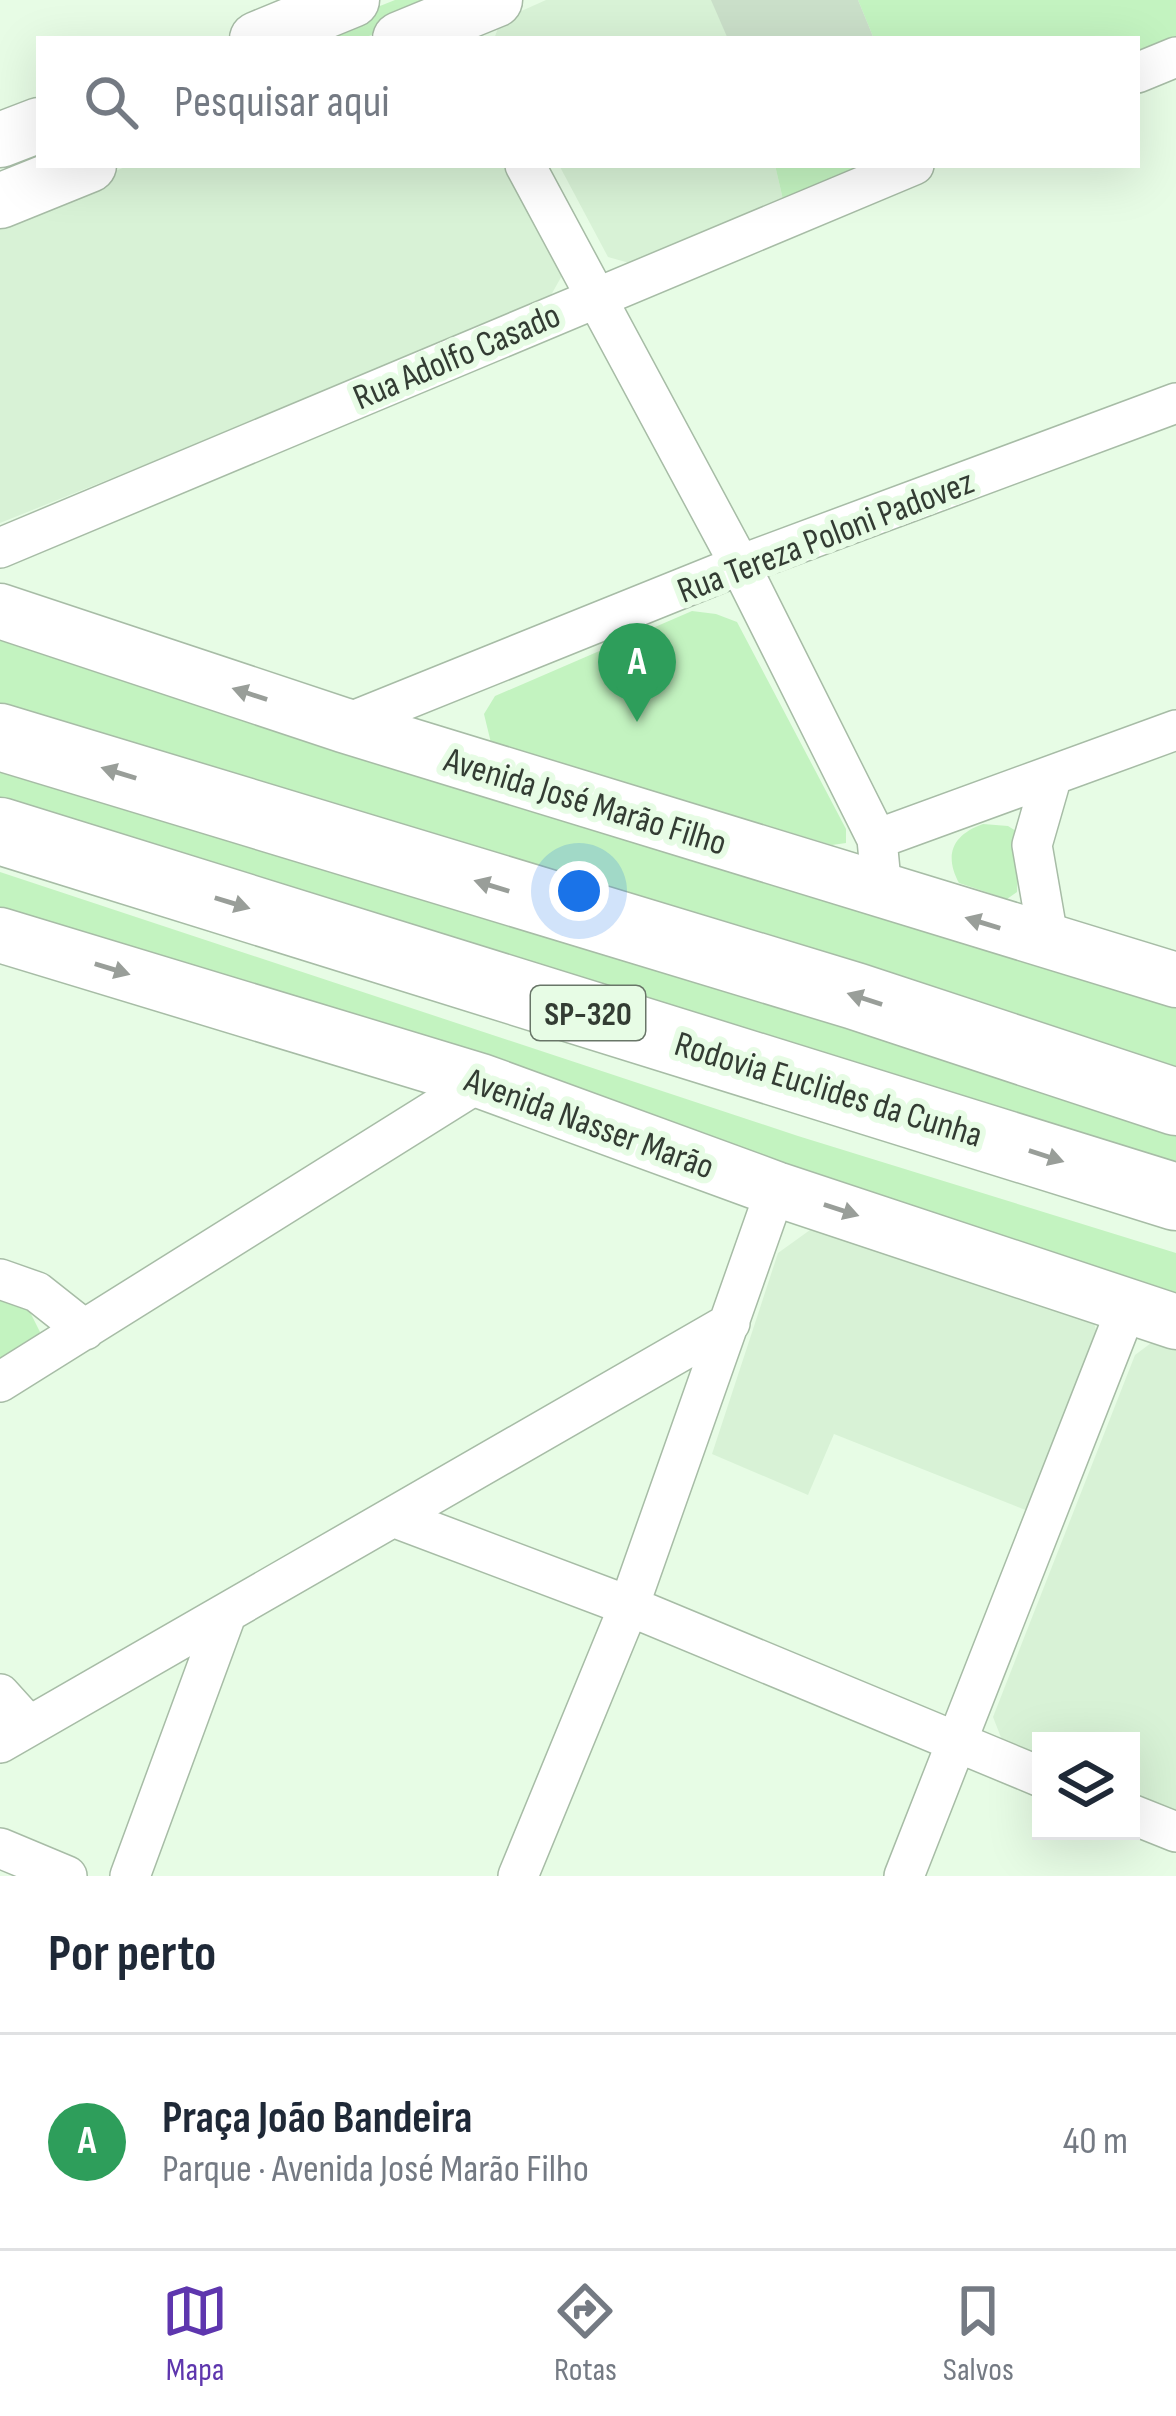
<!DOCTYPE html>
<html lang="pt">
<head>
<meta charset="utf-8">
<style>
	:root { --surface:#fff; --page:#f6f6f7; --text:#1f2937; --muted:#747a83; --line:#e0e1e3; --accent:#5e36ae }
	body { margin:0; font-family:"Sofia Sans Condensed",sans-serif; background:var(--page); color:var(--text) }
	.controls { position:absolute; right:36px; bottom:36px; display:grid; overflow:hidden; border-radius:0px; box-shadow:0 12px 48px #0002 }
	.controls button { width:108px; height:108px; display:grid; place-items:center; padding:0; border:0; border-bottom:3px solid var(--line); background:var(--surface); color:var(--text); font:60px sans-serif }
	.you { position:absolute; left:579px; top:891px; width:42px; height:42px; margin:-30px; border:9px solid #fff; border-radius:50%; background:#1a73e8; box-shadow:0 0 0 18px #1a73e833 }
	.badge { display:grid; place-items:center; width:78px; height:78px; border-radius:50%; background:var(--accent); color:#fff; font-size:39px; font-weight:700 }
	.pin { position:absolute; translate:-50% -99px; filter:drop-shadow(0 3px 6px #0008) }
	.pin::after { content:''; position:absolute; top:63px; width:42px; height:36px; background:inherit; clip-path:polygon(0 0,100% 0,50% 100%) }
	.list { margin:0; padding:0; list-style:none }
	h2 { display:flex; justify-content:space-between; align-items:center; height:156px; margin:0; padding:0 48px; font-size:51px }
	h2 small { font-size:39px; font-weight:400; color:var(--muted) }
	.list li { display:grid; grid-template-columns:78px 1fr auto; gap:36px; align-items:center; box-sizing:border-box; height:216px; padding:0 48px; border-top:3px solid var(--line) }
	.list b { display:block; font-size:45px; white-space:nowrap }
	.list p { margin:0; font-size:39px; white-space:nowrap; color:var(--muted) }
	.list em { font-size:39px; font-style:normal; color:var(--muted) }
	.icon { flex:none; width:66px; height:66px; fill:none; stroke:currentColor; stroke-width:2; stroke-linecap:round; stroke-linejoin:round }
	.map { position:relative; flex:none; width:1176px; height:1876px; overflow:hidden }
	.search { position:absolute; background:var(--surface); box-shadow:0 12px 48px #0002; left:36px; right:36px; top:36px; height:132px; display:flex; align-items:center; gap:30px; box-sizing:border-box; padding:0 42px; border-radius:0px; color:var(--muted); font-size:45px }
	.sheet { height:372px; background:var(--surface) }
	nav { display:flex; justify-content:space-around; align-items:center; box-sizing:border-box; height:168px; border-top:3px solid var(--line); background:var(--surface); font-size:33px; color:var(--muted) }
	nav a { display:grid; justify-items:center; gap:6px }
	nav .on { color:var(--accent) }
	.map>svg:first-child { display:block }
	.built { fill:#d8f2d6 }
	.green { fill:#c3f3c0 }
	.building { fill:#cadfc9 }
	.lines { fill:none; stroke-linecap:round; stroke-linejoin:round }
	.street-casing { stroke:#a7bca6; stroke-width:42 }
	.secondary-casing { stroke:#a7bca6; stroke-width:57 }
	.highway-casing { stroke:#a7bca6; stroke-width:69 }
	.street { stroke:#fff; stroke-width:39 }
	.secondary { stroke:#fff; stroke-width:54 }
	.highway { stroke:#fff; stroke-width:66 }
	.oneway { fill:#999e99 }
	.labels { text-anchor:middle; stroke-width:12; stroke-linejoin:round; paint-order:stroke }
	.shield { fill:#e7fce5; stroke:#697668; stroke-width:3 }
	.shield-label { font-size:33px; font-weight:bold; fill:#333c33 }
	.street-label { font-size:36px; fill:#333c33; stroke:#e7fce5 }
</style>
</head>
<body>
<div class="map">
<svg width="1176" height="1876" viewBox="0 0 1176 1876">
	<rect width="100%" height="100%" fill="#e7fce5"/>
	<path class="built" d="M546,0H858L874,39H494L501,20Z
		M130,165H504L564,272L546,304L0,523V218Z
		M559,165H775L784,204L633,264L608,257Z
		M810,1230L1092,1314L1098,1339L1033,1513L834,1434L808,1495L712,1454L778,1253Z
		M1155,1340L1176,1348V1819L1131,1800V1741H1041V1764L1006,1750L993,1717L1135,1355Z"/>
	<path class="green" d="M395,0H422L421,14L362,39H297Z
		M858,0H1176V38L1137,54V39H874Z
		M775,165H875L784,204Z
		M692,611L716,614L737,622L846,829V843L832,845L491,743L484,714L495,696Z
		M0,630L1176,993V1074L0,707Z
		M0,765L1176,1130V1178L0,812Z
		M983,824L1008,826L1019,833L1017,892L1007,899L959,883C944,855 952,835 983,824Z
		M0,872L798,1136L1176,1253V1300L0,924Z
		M0,1299L29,1310L40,1332L31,1349L0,1368Z"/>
	<path class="building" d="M711,0H858L874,39H728Z"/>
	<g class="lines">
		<defs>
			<path id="street" d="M1137,73L1176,57
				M525,165L740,565L877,839L882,892
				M0,548L914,165
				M343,725L740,565L1176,403
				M877,839L1176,730
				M1049,943L1032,845L1051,779
				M0,1279L37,1292L85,1330
				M0,1382L481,1081
				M393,1517L629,1606L1041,1777
				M0,1694L29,1726
				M0,1743L730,1323
				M1131,1814L1176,1832
				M0,1848L67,1876
				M130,1876L226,1615
				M518,1876L629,1606L776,1189
				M904,1876L1128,1305"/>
			<path id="secondary" d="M257,39L352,0
				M400,39L495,0
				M0,140L39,125
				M0,201L89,165
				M0,611L343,725L1176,980
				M0,935L481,1081L776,1189L1176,1322"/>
			<path id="highway" d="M0,737L855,996L1176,1102
				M0,831L1176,1197"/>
		</defs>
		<use href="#street" class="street-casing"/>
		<use href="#secondary" class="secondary-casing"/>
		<use href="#highway" class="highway-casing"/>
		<use href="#street" class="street"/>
		<use href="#secondary" class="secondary"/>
		<use href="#highway" class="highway"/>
	</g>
	<defs><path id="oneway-solid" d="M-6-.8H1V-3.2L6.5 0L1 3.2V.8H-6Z" transform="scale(3)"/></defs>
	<g class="oneway">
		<use href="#oneway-solid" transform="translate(250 694) rotate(-162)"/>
		<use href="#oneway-solid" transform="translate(119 773) rotate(-163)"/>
		<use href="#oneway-solid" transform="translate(492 886) rotate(-163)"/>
		<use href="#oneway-solid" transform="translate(232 903) rotate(17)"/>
		<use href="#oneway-solid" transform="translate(983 923) rotate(-163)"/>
		<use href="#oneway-solid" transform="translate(112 969) rotate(17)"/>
		<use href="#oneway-solid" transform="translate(865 999) rotate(-162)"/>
		<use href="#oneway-solid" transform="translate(1046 1156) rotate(18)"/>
		<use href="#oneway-solid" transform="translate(841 1210) rotate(18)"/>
	</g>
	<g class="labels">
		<rect class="shield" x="531" y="986" width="114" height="54" rx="9"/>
		<g class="shield-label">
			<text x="588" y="1025">SP-320</text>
		</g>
		<g class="street-label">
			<text transform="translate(456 355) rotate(-23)" y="13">Rua Adolfo Casado</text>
			<text transform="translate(825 535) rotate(-21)" y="13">Rua Tereza Poloni Padovez</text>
			<text transform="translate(586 800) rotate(17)" y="13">Avenida José Marão Filho</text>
			<text transform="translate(829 1088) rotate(17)" y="13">Rodovia Euclides da Cunha</text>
			<text transform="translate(590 1122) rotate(20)" y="13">Avenida Nasser Marão</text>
		</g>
	</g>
</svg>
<div class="controls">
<button><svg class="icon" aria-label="layers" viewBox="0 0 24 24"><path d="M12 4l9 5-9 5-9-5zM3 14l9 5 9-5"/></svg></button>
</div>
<div class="you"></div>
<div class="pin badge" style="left:637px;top:722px;background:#2e9e5b">A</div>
<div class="search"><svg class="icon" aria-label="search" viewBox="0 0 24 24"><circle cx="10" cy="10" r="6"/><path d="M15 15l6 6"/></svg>Pesquisar aqui</div>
</div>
<section class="sheet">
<h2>Por perto<small></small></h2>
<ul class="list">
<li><span class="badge" style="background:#2e9e5b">A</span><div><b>Praça João Bandeira</b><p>Parque · Avenida José Marão Filho</p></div><em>40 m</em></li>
</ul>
</section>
<nav>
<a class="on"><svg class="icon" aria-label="map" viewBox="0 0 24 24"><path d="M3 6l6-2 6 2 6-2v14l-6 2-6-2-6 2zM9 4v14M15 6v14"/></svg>Mapa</a>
<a><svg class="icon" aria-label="directions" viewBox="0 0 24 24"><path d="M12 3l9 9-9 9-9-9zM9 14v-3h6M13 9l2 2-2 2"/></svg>Rotas</a>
<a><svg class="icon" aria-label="saved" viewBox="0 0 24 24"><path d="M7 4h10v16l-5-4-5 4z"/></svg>Salvos</a>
</nav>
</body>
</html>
